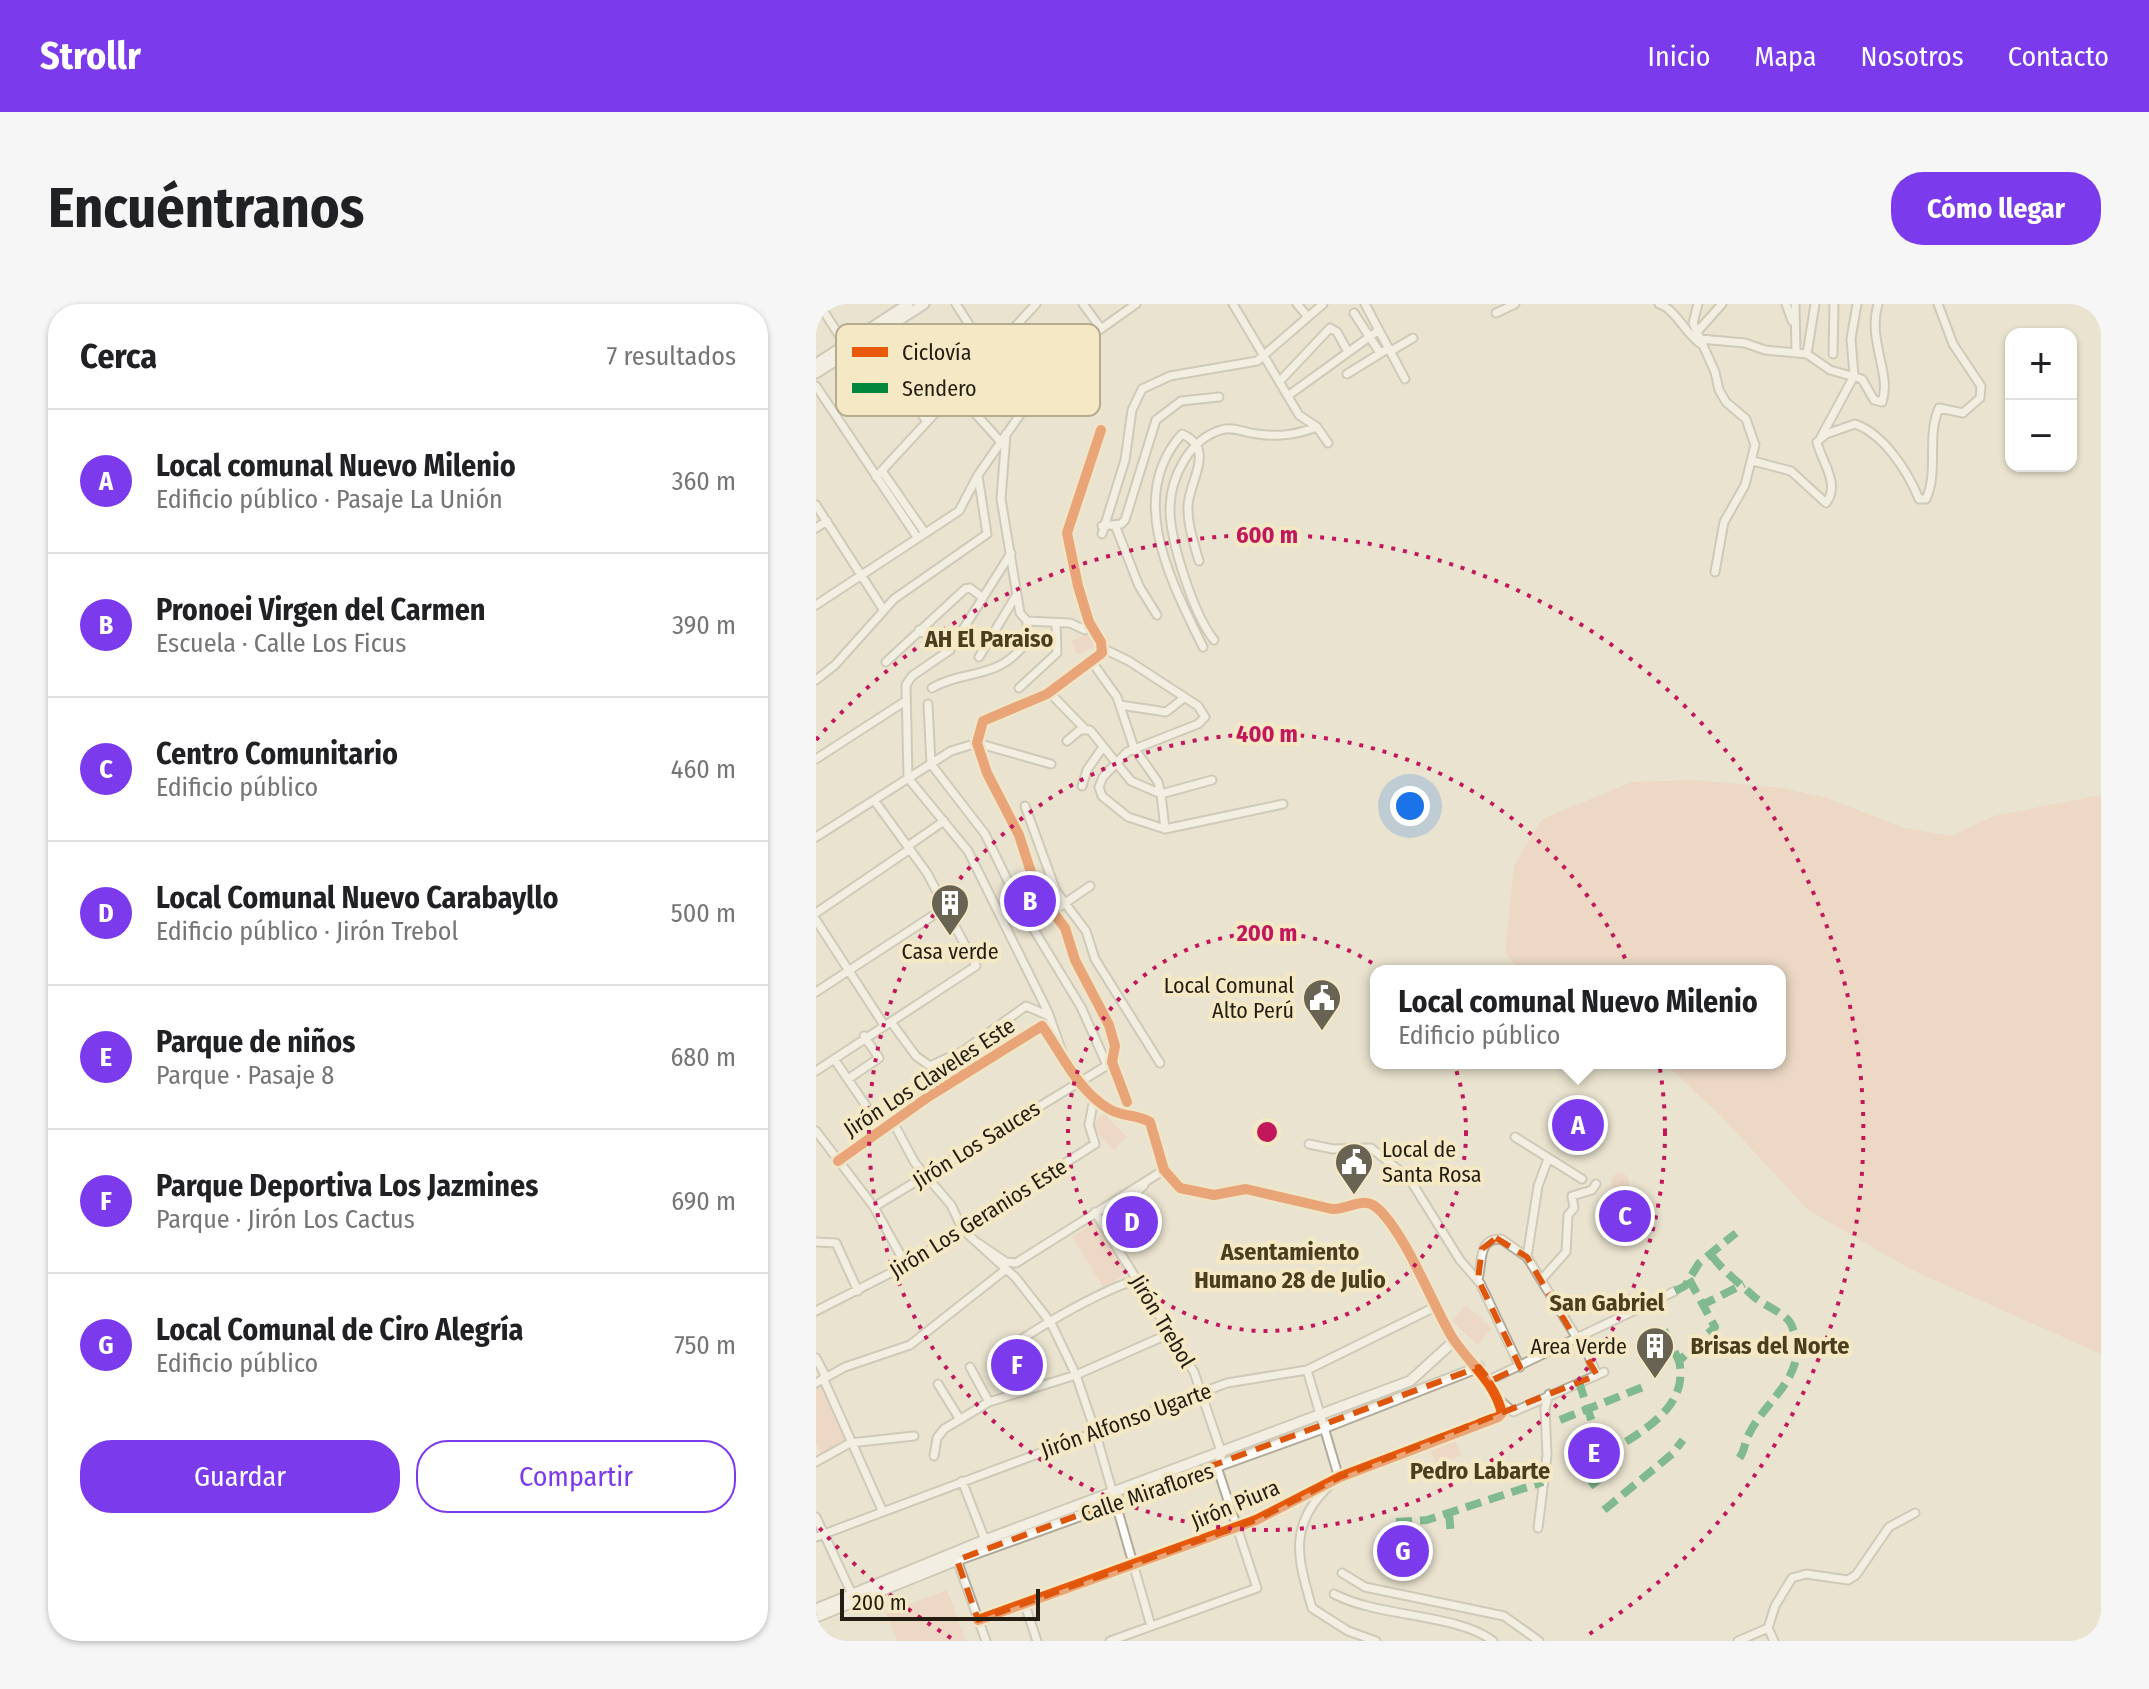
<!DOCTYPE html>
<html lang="es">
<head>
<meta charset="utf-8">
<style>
	:root { --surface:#fff; --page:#f6f6f6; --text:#202124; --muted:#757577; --line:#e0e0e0; --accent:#7c3aed }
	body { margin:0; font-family:"Fira Sans Condensed",sans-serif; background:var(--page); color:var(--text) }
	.controls { position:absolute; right:24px; top:24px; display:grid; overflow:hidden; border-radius:16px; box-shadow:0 2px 6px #0004 }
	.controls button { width:72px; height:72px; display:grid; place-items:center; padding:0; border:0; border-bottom:2px solid var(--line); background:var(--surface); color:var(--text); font:40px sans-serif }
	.scale { position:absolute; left:24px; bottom:20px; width:200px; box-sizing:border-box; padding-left:8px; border:4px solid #231e11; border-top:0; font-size:22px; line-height:28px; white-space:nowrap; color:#231e11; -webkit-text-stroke:6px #f5e8c4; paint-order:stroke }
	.you { position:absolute; left:594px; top:502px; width:28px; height:28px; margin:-20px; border:6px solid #fff; border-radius:50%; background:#1a73e8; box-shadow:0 0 0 12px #1a73e833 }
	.badge { display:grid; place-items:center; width:52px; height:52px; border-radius:50%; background:var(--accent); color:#fff; font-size:26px; font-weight:700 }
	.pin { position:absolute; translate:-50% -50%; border:4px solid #fff; box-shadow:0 2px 8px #0006 }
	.popup { position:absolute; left:554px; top:661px; width:416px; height:104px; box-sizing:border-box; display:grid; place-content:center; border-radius:16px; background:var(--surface); filter:drop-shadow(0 2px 6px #0005); font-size:26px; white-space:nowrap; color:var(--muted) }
	.popup b { font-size:30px; color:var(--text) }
	.popup::after { content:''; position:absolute; left:50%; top:100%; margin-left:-16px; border:16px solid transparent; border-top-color:var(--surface) }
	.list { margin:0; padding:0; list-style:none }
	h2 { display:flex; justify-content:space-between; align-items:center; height:104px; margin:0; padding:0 32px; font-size:34px }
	h2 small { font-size:26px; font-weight:400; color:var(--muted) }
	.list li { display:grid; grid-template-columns:52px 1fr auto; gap:24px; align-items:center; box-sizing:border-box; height:144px; padding:0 32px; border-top:2px solid var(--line) }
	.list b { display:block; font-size:30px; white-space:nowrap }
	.list p { margin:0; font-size:26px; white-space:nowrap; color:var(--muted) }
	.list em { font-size:26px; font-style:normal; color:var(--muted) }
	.actions { display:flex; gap:16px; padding:24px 32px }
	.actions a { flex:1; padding:18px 0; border:2px solid var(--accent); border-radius:32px; text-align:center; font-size:28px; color:var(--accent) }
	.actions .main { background:var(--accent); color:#fff }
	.map { position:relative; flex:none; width:1285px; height:1337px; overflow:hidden; border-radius:32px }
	header { display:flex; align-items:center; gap:48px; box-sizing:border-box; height:112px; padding:0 40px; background:var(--accent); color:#fff }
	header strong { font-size:38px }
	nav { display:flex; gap:44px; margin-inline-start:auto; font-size:28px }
	.intro { display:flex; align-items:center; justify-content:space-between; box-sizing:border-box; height:192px; padding:0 48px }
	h1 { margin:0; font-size:56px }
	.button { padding:20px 36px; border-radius:32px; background:var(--accent); color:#fff; font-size:28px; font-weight:700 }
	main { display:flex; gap:48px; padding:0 48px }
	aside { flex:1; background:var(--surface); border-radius:32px; box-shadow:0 2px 6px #0004 }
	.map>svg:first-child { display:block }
	.green { fill:#f0cbb6 }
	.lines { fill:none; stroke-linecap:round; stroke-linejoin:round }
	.minor-casing { stroke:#b0aa9b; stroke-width:11 }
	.tertiary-casing { stroke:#b0aa9b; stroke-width:13 }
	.minor { stroke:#fcfbf8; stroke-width:7 }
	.tertiary { stroke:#fcfbf8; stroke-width:9 }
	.quiet { stroke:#00873e; stroke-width:8; stroke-dasharray:16 8; stroke-linecap:butt }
	.cycleway-casing { stroke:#f5e8c4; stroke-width:15 }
	.cycleway { stroke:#e8590c; stroke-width:10 }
	.marked { fill:none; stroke:#de560c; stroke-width:6; stroke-dasharray:16 10; stroke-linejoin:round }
	.ring { fill:none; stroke:#c2185b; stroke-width:4; stroke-dasharray:4 8 }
	.labels { text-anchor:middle; stroke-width:8; stroke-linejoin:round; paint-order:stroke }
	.poi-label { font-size:22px; fill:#231e11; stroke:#f5e8c4; text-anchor:end }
	.street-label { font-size:22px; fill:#231e11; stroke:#f5e8c4 }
	.neighbourhood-label { font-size:24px; font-weight:bold; fill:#493e1f; stroke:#f5e8c4 }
	.key { fill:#f5e8c4; stroke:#b6ab8e; stroke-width:2 }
	.key-label { font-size:22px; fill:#231e11 }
	.centre { fill:#c2185b; stroke:#f5e8c4; stroke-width:4 }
	.ring-label { font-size:24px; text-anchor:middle; font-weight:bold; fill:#c2185b; stroke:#f5e8c4; stroke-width:8; stroke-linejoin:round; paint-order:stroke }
</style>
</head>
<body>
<header>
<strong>Strollr</strong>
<nav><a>Inicio</a><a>Mapa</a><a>Nosotros</a><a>Contacto</a></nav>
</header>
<div class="intro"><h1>Encuéntranos</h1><a class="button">Cómo llegar</a></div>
<main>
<aside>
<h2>Cerca<small>7 resultados</small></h2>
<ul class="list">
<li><span class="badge">A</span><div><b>Local comunal Nuevo Milenio</b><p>Edificio público · Pasaje La Unión</p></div><em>360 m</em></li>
<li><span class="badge">B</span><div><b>Pronoei Virgen del Carmen</b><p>Escuela · Calle Los Ficus</p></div><em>390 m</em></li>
<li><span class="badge">C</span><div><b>Centro Comunitario</b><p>Edificio público</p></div><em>460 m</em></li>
<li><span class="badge">D</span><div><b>Local Comunal Nuevo Carabayllo</b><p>Edificio público · Jirón Trebol</p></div><em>500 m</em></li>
<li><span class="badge">E</span><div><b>Parque de niños</b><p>Parque · Pasaje 8</p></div><em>680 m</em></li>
<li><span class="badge">F</span><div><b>Parque Deportiva Los Jazmines</b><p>Parque · Jirón Los Cactus</p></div><em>690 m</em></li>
<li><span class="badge">G</span><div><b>Local Comunal de Ciro Alegría</b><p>Edificio público</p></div><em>750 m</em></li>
</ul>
<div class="actions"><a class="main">Guardar</a><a>Compartir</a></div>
</aside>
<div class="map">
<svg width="1285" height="1337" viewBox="0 0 1285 1337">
	<rect width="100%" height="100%" fill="#eae3cf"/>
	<path class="green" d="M120,59L130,74L107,90L97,75Z
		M277,328L283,341L261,351L255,337Z
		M878,476L966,484L1011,494L1088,524L1135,532L1178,512L1285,491V1050L1096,966L992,906L904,811L848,759H964V667H704L689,649L698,562L726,515L816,478Z
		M288,810L311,833L298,846L275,823Z
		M795 878a9 9 0 1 1 18 0a9 9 0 1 1-18 0Z
		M281,916L314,967L288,984L256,933Z
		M650,1001L676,1024L661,1041L636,1017Z
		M209,1039L228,1078L196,1085L188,1078L182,1063Z
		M6,1080L32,1138L6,1152L0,1138V1084Z
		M639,1137L646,1151L621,1161L614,1147Z
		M131,1286L150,1337H81L70,1309Z"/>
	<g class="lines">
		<defs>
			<path id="minor" d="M3,0L32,45
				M140,0L172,50
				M267,0L284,23
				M417,0L483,111L501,123L512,139
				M481,0L492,13
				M549,0L589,75
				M843,0C860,5 869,30 885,40
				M882,0L877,19L899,68L903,86L910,98L930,115L939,141L929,181L908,218L899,268
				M970,0L976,17
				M979,0L980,48
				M538,9L564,49
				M680,9L699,0
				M881,28L906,0
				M55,34L111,118
				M884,35L929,39L949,46L991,50L1014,66L1046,75L1058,96L1066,98C1076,70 1051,37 1062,0
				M575,47L597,34
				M991,50L999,0
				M1017,50L1018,0
				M531,70L573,44
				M464,77L514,24L521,28L532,48
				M0,82L101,233
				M139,87L184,137
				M473,91L563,26
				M285,126L251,229L262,282L273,318L285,338L286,349L231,390L167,417L161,439L171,469L203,531L221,587L249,624L259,656L293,721L299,742L296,758L311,798
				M190,130L185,195L204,309L211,317
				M1005,133L1038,72L1035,35L1041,0
				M937,157L975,167L1010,199C1025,180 1005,157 1001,138L1010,130L1039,120C1068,130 1092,168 1103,195H1110C1123,167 1110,134 1123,104L1147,109L1164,94L1165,82L1137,40L1122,0
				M66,167L109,229
				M60,173L220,0
				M0,201L67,305
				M299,221L323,282L341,311
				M286,222L305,220L309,216L340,116L365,97L403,93
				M0,224L11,217
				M286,230L309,156L316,106L326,85L354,72L441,57L507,0
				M195,249L134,346L96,372L90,381L92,474L152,547L232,708L246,748
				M383,257C378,239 371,220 372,201C374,175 400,145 366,130C309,193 356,279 387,343
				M0,301L143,207L162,171L208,105L268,37L320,0
				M211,317L254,319L269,326L276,323
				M103,326L134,346
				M398,336C378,311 353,235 354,203C355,172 374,135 405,126C417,122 429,129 441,130C463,133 479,131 501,123
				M286,344L313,357L382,402L389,413L382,420L311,448L287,473L283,483L286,492L312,513L349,525L467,500
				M163,353L201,290
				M70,358L149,285L154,284L167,294
				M276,358L301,393L318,444L342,478L345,490L396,476
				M0,376L19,361L78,295L171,230L162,172
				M116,384C148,365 183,377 211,337V317
				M203,384L241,349L240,320
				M233,388L268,424
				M112,400L115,460L169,530L206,606L265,703L291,761
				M304,401L350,408L368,394
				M251,437L264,426H274L315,477L345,490L349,525
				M0,455L88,398
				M266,482L271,466L287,443
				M209,502L240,587L270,627L279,655L344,759
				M0,533L135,447L161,439L235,460
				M92,542L128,517
				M236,608L274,582
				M0,609L94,545
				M0,616L68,721
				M0,688L130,603
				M75,718L100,752L114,762L147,747L210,702L231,711
				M18,755L66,825
				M0,767L160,662L111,569L58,496
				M32,775L63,754L48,732
				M77,818L99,859L135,901L147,926L200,974L235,1019L260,1071L279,1127L335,1322
				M0,827L58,903L90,961
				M699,833L766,875
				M493,840L517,845L555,844L593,874L644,956L664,979L704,1063
				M22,857L112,793L226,722C247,751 261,786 293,805C306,813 321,810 334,818L348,866L364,884L398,891L430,885L516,905C529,906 545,894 557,901C586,920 617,1002 636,1033C654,1061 677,1075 686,1109L682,1113L524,1173L440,1216L162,1316
				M58,903L295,759
				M279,908L378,1068L406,1150L401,1163L441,1284L294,1337
				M288,922L328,881
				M0,938L20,939L42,987
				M162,939L190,958L200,959L348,866
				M711,953L722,882L732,855
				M662,975C667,959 661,934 685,935L711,953L761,1034
				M725,976L750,948L752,911L758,904L756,892L776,886L780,880
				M0,1007L90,961L279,840L273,821L278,794
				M765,1034L781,1071
				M0,1054L10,1073
				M179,1059C192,1037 296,980 322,976
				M154,1063L173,1098
				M491,1066L523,1174
				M7,1074L66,1206
				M673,1076L859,987
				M0,1079L29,1063L94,1041L189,966
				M122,1080L143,1114
				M687,1099L697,1108L788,1068
				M118,1152L121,1134L128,1125L173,1098L260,1071L355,1029
				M0,1158L34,1139L98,1132
				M146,1177L169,1236
				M514,1181C471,1221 482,1255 496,1304L532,1327L560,1337
				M0,1213L35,1288
				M722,1224L731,1151L729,1104L733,1090
				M0,1233L411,1079L491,1066L619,1003
				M141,1256L170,1337
				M526,1269L549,1283L688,1312L723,1337
				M518,1290C564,1314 640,1309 677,1337
				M208,1298L221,1337
				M952,1324L958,1337
				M922,1337L952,1324L959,1302L976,1274L990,1270L1032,1276L1040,1271L1073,1223L1099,1209"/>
			<path id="tertiary" d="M0,60L92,0
				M0,69L108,0
				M0,1305L169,1236L594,1077L638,1037
				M0,1313L141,1256L507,1124L663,1063"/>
		</defs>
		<use href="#minor" class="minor-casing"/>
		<use href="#tertiary" class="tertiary-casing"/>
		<use href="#minor" class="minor"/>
		<use href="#tertiary" class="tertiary"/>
		<path class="quiet" d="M896,952C906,966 922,978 935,990C944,1000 970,1009 975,1020C997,1070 951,1093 933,1130C927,1141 930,1147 921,1157
			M859,987L869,982L883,959L920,929
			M884,1002L928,980
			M848,1026L863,1057
			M763,1078L779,1127
			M744,1116L827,1083
			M774,1182L801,1162L791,1150C824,1128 874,1104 863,1057L899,1023L873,975
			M788,1206L856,1150L867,1136
			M633,1209L635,1232
			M580,1218L611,1216L727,1178"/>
		<defs>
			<path id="cycleway" d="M285,126L251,229L262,282L273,318L285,338L286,349L231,390L167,417L161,439L171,469L203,531L221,587L249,624L259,656L293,721L299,742L296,758L311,798
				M22,857L112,793L226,722C247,751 261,786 293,805C306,813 321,810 334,818L348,866L364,884L398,891L430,885L516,905C529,906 545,894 557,901C586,920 617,1002 636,1033C654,1061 677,1075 686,1109L682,1113L524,1173L440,1216L162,1316"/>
		</defs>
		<use href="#cycleway" class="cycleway-casing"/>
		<use href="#cycleway" class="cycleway"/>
	</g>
	<path d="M0 0H1285V1337H0ZM680,934L711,953L781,1071L524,1173L440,1216L162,1316L141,1256L663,1063L674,1077L704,1063L662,975L666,945Z" fill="#eae3cf" fill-opacity=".55" fill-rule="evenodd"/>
	<path class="marked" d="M680,934L711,953L781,1071L524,1173L440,1216L162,1316L141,1256L663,1063L674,1077L704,1063L662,975L666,945Z"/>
	<g class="ring">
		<circle cx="451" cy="828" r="199"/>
		<circle cx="451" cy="828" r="398"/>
		<path d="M135 1334A597 597 0 0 1 0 1220M0 436A597 597 0 1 1 767 1334"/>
	</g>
	<defs>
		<symbol id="building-pin" viewBox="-11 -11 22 30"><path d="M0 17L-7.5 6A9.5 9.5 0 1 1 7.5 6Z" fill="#696354" stroke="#f5e8c4"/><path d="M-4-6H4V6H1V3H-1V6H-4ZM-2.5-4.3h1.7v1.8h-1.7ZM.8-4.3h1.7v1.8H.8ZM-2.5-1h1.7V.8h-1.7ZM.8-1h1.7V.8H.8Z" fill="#fff"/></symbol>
		<symbol id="civic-pin" viewBox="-11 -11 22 30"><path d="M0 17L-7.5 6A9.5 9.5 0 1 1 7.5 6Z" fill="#696354" stroke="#f5e8c4"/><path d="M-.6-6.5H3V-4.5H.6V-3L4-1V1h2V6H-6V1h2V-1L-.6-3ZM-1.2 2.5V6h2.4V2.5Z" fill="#fff"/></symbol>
	</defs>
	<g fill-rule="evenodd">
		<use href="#building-pin" x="112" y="577" width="44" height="60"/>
		<use href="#civic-pin" x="484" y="672" width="44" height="60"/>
		<use href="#civic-pin" x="516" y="836" width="44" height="60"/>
		<use href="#building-pin" x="817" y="1020" width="44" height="60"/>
	</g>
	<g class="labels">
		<g class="poi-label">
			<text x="134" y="655" text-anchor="middle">Casa verde</text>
			<text x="478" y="689">Local Comunal<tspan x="478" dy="25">Alto Perú</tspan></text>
			<text x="566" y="853" text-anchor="start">Local de<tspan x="566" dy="25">Santa Rosa</tspan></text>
			<text x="811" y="1050">Area Verde</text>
		</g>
		<g class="street-label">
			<text transform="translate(113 773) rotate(-33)" y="8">Jirón Los Claveles Este</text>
			<text transform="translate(160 840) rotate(-32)" y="8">Jirón Los Sauces</text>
			<text transform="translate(162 914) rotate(-32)" y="8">Jirón Los Geranios Este</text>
			<text transform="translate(347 1017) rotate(59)" y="8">Jirón Trebol</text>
			<text transform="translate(310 1116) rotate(-20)" y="8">Jirón Alfonso Ugarte</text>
			<text transform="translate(331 1188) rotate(-19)" y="8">Calle Miraflores</text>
			<text transform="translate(419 1200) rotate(-23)" y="8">Jirón Piura</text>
		</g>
		<g class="neighbourhood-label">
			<text x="173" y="343">AH El Paraiso</text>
			<text x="474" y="956">Asentamiento<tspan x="474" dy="28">Humano 28 de Julio</tspan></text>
			<text x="791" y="1007">San Gabriel</text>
			<text x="954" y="1050">Brisas del Norte</text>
			<text x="664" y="1175">Pedro Labarte</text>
		</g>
	</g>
	<rect x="20" y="20" width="264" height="92" rx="12" class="key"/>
	<rect x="36" y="43" width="36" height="10" fill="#e8590c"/>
	<rect x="36" y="79" width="36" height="10" fill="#00873e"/>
	<g class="key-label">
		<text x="86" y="56">Ciclovía</text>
		<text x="86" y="92">Sendero</text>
	</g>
	<circle cx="451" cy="828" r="12" class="centre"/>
	<g class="ring-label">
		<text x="451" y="239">600 m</text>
		<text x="451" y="438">400 m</text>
		<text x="451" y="637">200 m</text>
	</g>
</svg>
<div class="controls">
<button>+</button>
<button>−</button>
</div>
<div class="scale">200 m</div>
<div class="you"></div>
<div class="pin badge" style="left:762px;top:821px">A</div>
<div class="popup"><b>Local comunal Nuevo Milenio</b>Edificio público</div>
<div class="pin badge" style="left:214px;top:597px">B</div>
<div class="pin badge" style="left:809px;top:912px">C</div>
<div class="pin badge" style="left:316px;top:918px">D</div>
<div class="pin badge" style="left:778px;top:1149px">E</div>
<div class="pin badge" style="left:201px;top:1061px">F</div>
<div class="pin badge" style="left:587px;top:1247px">G</div>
</div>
</main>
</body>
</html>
